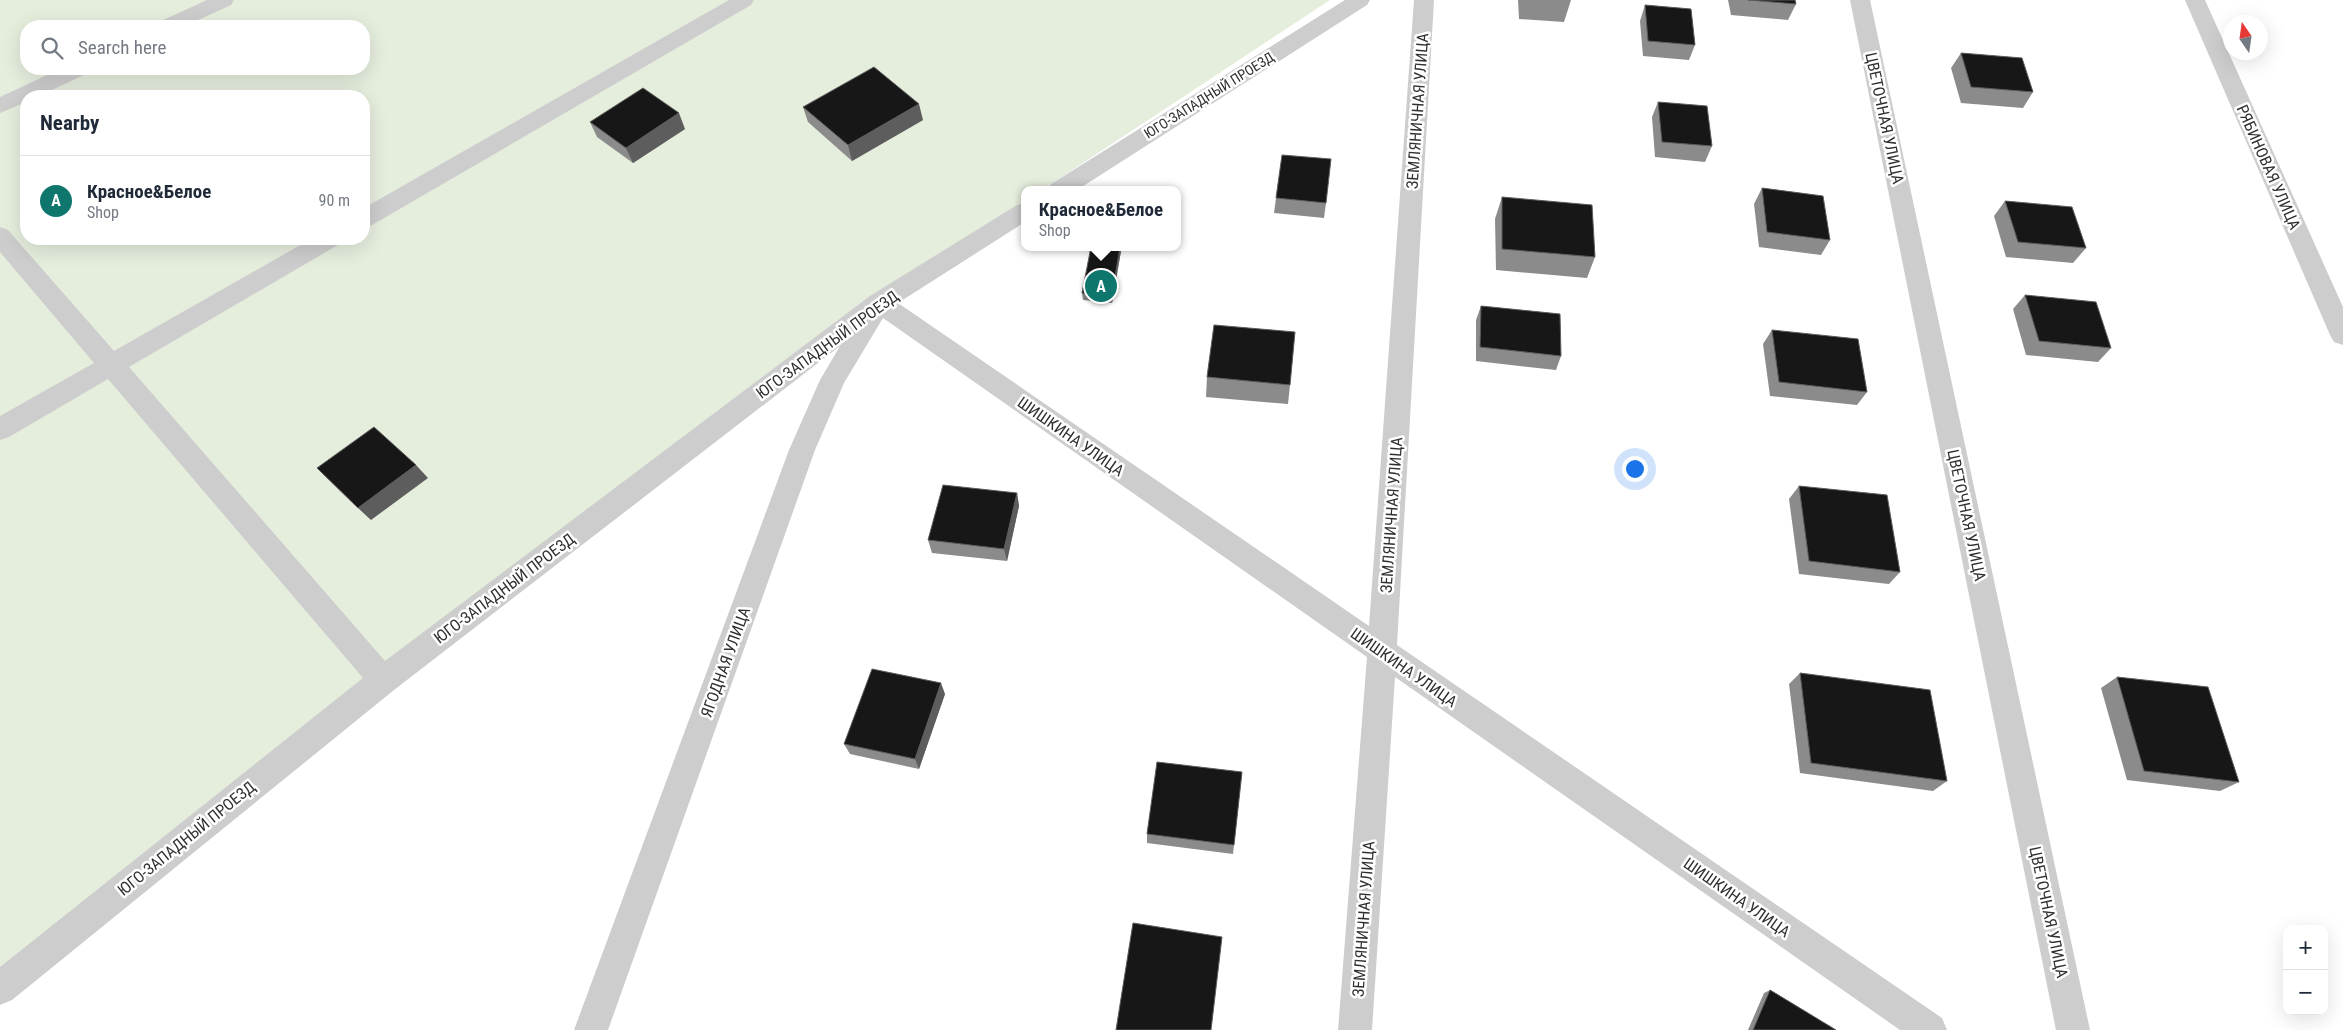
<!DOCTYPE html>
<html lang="en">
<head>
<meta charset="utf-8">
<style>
	:root { --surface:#fff; --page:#f2f2f3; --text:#1f2937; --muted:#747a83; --line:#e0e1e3; --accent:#0f766e }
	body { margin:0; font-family:"Roboto Condensed",sans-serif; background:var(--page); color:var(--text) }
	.controls { position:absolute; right:15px; bottom:15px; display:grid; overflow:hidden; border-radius:10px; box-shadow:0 5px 20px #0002 }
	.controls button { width:45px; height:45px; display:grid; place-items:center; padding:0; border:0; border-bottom:1px solid var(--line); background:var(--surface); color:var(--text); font:25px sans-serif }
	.compass { position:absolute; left:2223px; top:15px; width:45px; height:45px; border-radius:50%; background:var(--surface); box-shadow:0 5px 20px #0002; rotate:347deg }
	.you { position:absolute; left:1634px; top:468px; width:18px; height:18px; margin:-12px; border:4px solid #fff; border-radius:50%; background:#1a73e8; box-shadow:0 0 0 8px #1a73e833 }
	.badge { display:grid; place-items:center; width:32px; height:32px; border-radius:50%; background:var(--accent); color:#fff; font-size:16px; font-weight:700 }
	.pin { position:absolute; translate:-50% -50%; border:2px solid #fff; box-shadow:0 1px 5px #0006 }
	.popup { position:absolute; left:1021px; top:186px; width:160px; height:65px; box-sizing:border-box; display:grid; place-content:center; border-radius:10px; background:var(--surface); filter:drop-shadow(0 1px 4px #0005); font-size:16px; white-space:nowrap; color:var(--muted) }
	.popup b { font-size:19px; color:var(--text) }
	.popup::after { content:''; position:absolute; left:50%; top:100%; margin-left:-10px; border:10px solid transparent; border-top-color:var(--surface) }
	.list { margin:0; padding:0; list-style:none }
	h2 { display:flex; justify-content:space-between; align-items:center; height:65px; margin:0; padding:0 20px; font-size:21px }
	h2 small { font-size:16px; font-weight:400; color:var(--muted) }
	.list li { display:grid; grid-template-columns:32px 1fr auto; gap:15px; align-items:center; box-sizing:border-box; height:90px; padding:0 20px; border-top:1px solid var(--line) }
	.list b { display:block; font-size:19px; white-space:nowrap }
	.list p { margin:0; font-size:16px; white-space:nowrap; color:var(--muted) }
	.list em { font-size:16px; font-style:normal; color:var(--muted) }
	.icon { flex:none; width:28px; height:28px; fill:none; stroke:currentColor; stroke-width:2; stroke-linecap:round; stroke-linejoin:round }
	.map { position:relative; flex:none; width:2343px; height:1030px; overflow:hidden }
	.search { position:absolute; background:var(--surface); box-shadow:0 5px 20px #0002; left:20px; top:20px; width:350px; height:55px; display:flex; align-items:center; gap:12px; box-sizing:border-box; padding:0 18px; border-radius:20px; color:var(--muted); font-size:19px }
	.panel { position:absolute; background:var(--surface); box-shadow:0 5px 20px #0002; left:20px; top:90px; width:350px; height:155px; border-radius:20px }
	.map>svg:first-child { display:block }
	.green { fill:#e5eddd; fill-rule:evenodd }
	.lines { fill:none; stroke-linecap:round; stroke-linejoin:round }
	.minor { fill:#cdcdcd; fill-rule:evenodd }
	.wall { fill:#8b8b8b }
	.shaded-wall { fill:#5d5d5d }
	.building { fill:#171717; stroke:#5d5d5d }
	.labels { text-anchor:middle; stroke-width:5; stroke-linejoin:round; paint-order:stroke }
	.far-street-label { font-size:14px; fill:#303030; stroke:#fff }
	.street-label { font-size:16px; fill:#303030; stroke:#fff }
</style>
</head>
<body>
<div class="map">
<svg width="2343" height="1030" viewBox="0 0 2343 1030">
	<rect width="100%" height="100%" fill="#fff"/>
	<path class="green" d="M0,0H1330L1042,190H1025V201L871,302L0,975ZM26,26H364V69H26ZM26,96H364V239H26Z"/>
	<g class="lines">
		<path class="minor" d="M207,0H234L231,5L185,26H158L161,21Z
			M729,0H754L751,5L372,225L364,227V208Z
			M1345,0H1370L1367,5L1077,190H1048L1051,184Z
			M1414,0H1434L1397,645L1942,1018L1947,1030H1900L1395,677L1372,1030H1338L1367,657L883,318L844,383L815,450L608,1030H574L789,450L820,380L840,346L394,690L12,1000L0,1005V967L363,678L108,379L9,437L0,440V416L94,363L0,252V227L8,230L114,351L311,239H342L338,245L129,367L385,661L870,296L1017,205L1025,203V222L898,303L1369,626Z
			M1850,0H1870L2090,1030H2056Z
			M2185,0H2205L2343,307V345L2334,342L2330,335Z
			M60,69H89L86,74L39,96H26V102L0,113V97Z"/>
	</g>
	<path class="wall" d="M1518,0H1571L1564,22L1519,19Z
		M1728,0H1795L1796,4L1788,20L1731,15Z
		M1645,5L1695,45L1689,60L1643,56L1640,21Z
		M1961,53L2033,92L2023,108L1961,103L1951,68Z
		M1658,102L1712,146L1705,162L1655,157L1652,117Z
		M803,107L923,120L852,161L808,122Z
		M590,122L685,129L633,163L597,137Z
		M1762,188L1830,240L1821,255L1759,247L1754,204Z
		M1502,197L1595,257L1587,278L1496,270L1495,219Z
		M1276,198L1326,203L1324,218L1274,213Z
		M2005,201L2086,248L2073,263L2006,257L1994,216Z
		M1121,251L1112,303L1083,300L1082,293Z
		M2025,295L2111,348L2098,362L2026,355L2013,309Z
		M1481,306L1561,356L1556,370L1476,361V320Z
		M1772,330L1867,392L1857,405L1770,396L1763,344Z
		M1207,377L1290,385L1288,404L1206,397Z
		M1799,486L1900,572L1889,584L1799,574L1789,499Z
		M1017,493L1019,506L1007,561L932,553L928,540Z
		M1800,673L1947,781L1933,791L1800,773L1789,684Z
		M2117,677L2239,782L2220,791L2127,780L2101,688Z
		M945,694L919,769L850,754L844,744Z
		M1242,772L1233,854L1147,843V834Z
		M1770,990L1836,1030H1748L1764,993Z"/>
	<path class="shaded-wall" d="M919,104L923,120L852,161L848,145Z
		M679,113L685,129L633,163L626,148Z
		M1120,247H1121V251L1112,303V295Z
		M416,465L428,478L371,520L358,508Z
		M1017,493L1019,506L1007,561L1004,549Z
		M941,683L945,694L919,769L915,759Z"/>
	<path class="building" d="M1748,0H1795L1796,4Z
		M1645,5L1691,9L1695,45L1648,41Z
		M1961,53L2022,58L2033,92L1971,87Z
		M874,67L919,104L848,145L803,107Z
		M643,88L679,113L626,148L590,122Z
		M1658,102L1707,106L1712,146L1662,142Z
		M1282,155L1331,159L1326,203L1276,198Z
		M1762,188L1823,196L1830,240L1767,232Z
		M1502,197L1592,205L1595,257L1502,249Z
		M2005,201L2072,207L2086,248L2018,242Z
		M1091,247H1120L1112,295L1082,293Z
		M2025,295L2096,302L2111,348L2039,341Z
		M1481,306L1560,314L1561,356L1480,347Z
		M1214,325L1295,332L1290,385L1207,377Z
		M1772,330L1858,339L1867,392L1779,382Z
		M374,427L416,465L358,508L317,468Z
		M943,485L1017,493L1004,549L928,540Z
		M1799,486L1887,495L1900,572L1809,561Z
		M872,669L941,683L915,759L844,744Z
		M1800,673L1930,690L1947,781L1811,763Z
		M2117,677L2208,687L2239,782L2144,771Z
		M1157,762L1242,772L1234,845L1147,834Z
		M1133,923L1222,937L1211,1030H1116Z
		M1770,990L1836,1030H1753Z"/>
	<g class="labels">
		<g class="far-street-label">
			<text transform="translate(1209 95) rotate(-32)" y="5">ЮГО-ЗАПАДНЫЙ ПРОЕЗД</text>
		</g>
		<g class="street-label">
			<text transform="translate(1417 111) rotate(-86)" y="6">ЗЕМЛЯНИЧНАЯ УЛИЦА</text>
			<text transform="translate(1885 118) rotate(78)" y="6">ЦВЕТОЧНАЯ УЛИЦА</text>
			<text transform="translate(2269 167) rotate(66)" y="6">РЯБИНОВАЯ УЛИЦА</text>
			<text transform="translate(827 344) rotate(-36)" y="6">ЮГО-ЗАПАДНЫЙ ПРОЕЗД</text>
			<text transform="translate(1071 436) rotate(35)" y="6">ШИШКИНА УЛИЦА</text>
			<text transform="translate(1391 515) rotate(-86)" y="6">ЗЕМЛЯНИЧНАЯ УЛИЦА</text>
			<text transform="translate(1967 515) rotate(78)" y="6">ЦВЕТОЧНАЯ УЛИЦА</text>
			<text transform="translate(504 588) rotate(-37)" y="6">ЮГО-ЗАПАДНЫЙ ПРОЕЗД</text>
			<text transform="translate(725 662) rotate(-70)" y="6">ЯГОДНАЯ УЛИЦА</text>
			<text transform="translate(1404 667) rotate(35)" y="6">ШИШКИНА УЛИЦА</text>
			<text transform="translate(186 838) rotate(-39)" y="6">ЮГО-ЗАПАДНЫЙ ПРОЕЗД</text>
			<text transform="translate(1737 897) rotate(35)" y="6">ШИШКИНА УЛИЦА</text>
			<text transform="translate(2049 912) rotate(78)" y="6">ЦВЕТОЧНАЯ УЛИЦА</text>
			<text transform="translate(1363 919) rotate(-86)" y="6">ЗЕМЛЯНИЧНАЯ УЛИЦА</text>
		</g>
	</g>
</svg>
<div class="controls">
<button>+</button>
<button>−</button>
</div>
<svg class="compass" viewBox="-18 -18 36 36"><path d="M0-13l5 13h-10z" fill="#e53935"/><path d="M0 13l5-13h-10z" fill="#747a83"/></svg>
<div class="you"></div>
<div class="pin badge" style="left:1101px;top:286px">A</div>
<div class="popup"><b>Красное&amp;Белое</b>Shop</div>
<div class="search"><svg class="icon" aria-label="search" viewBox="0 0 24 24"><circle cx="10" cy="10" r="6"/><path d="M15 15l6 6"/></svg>Search here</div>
<section class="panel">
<h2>Nearby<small></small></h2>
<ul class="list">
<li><span class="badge">A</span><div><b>Красное&amp;Белое</b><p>Shop</p></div><em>90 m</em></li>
</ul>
</section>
</div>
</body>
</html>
